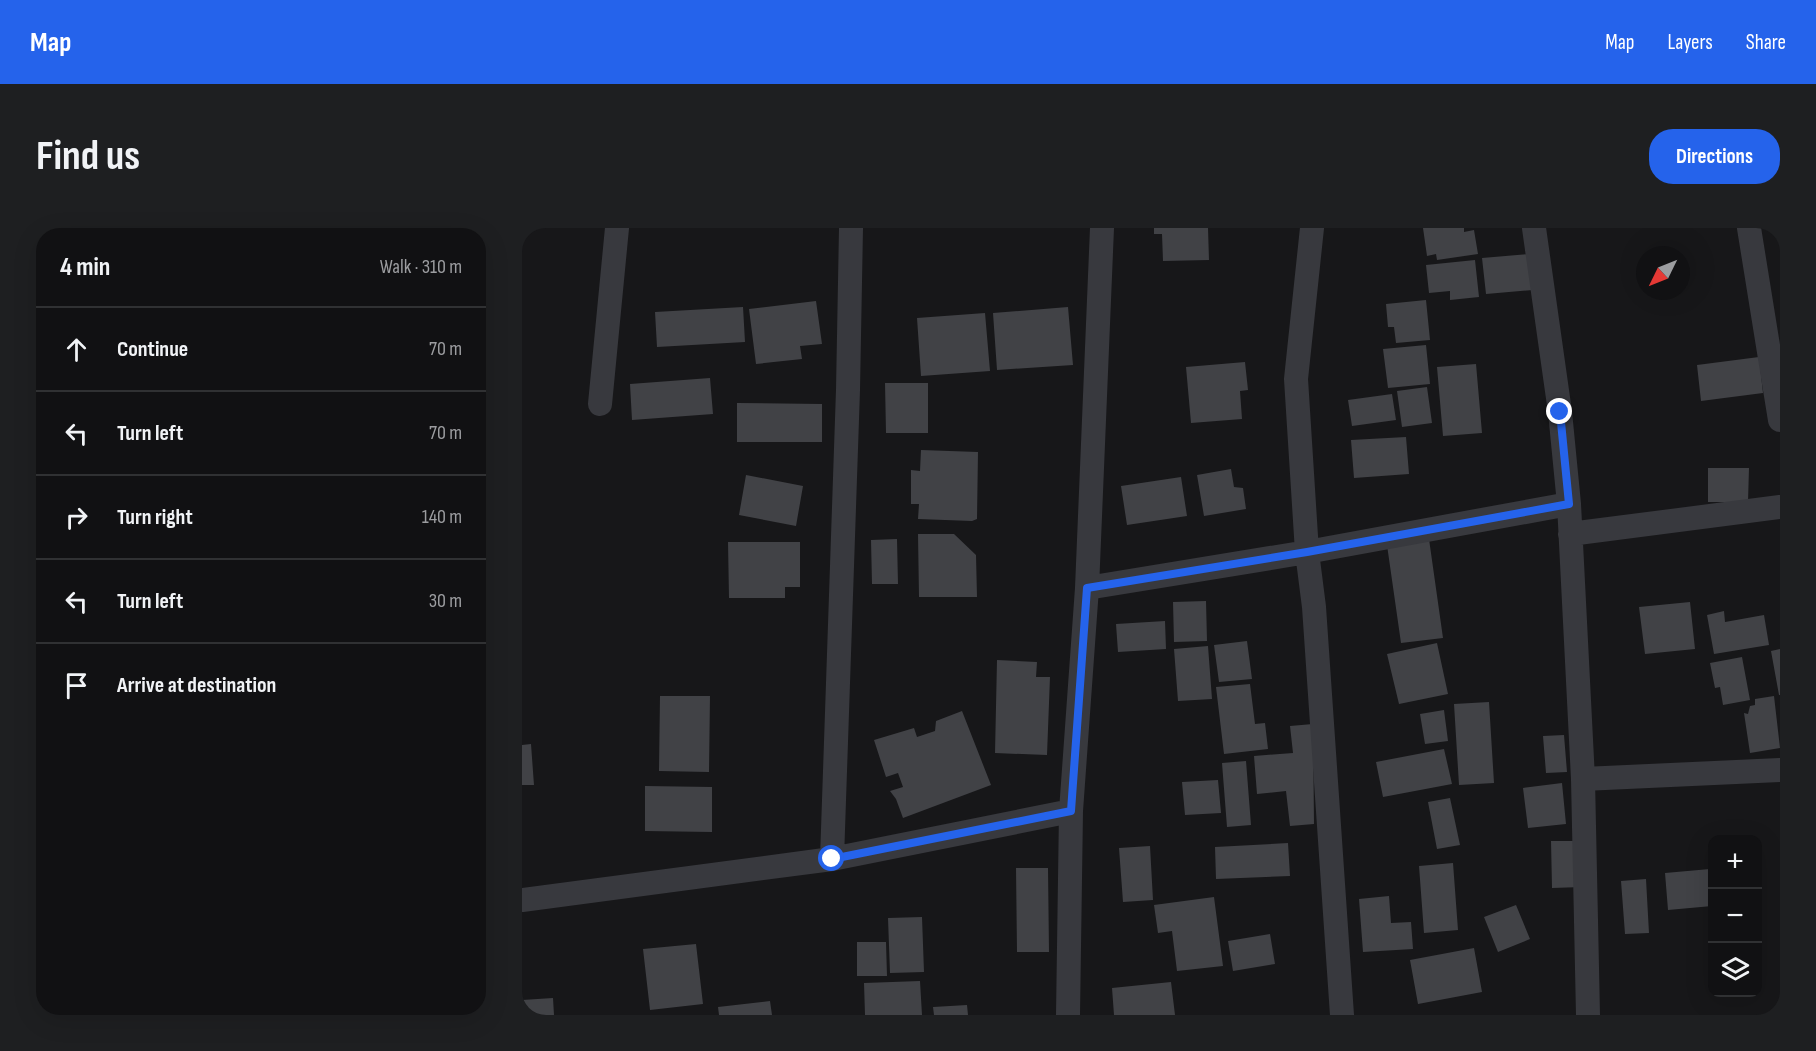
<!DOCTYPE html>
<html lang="en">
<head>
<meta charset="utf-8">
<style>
	:root { --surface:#111113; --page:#1e1f21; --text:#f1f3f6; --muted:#9c9da0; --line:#303133; --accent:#2563eb }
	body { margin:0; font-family:"Sofia Sans Condensed",sans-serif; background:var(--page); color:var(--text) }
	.controls { position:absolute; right:18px; bottom:18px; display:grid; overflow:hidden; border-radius:12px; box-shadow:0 6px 24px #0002 }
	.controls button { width:54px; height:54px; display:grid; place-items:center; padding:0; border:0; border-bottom:2px solid var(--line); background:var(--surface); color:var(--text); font:30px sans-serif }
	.compass { position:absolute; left:1114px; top:18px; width:54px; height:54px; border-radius:50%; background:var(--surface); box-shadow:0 6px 24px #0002; rotate:227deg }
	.stop { position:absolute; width:18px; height:18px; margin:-14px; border:4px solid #2563eb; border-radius:50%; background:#fff }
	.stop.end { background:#2563eb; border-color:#fff; box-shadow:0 2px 6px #0008 }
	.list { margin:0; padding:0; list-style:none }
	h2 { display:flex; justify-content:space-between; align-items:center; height:78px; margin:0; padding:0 24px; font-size:26px }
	h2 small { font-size:20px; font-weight:400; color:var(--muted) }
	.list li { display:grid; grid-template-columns:39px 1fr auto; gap:18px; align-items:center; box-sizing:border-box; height:84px; padding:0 24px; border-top:2px solid var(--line) }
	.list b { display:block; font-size:22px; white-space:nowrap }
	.list em { font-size:20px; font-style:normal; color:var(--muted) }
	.icon { flex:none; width:33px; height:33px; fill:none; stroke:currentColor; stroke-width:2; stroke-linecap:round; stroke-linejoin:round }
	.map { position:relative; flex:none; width:1258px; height:787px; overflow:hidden; border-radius:24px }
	header { display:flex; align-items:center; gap:36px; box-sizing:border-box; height:84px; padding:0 30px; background:var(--accent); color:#fff }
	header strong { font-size:28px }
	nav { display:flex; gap:33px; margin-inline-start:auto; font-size:21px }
	.intro { display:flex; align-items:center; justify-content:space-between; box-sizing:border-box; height:144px; padding:0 36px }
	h1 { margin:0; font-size:42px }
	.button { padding:15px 27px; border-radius:24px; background:var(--accent); color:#fff; font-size:21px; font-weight:700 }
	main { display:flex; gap:36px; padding:0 36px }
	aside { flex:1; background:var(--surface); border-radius:24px; box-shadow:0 6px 24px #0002 }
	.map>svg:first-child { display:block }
	.building { fill:#414246 }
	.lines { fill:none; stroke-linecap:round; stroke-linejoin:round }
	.minor { stroke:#38393e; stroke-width:24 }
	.route { stroke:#2563eb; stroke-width:8 }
</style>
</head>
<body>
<header>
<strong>Map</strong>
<nav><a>Map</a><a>Layers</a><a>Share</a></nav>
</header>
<div class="intro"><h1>Find us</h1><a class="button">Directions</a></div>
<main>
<aside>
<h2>4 min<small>Walk · 310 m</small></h2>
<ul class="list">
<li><svg class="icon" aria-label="ahead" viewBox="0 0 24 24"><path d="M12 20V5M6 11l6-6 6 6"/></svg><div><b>Continue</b></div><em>70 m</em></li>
<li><svg class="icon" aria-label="left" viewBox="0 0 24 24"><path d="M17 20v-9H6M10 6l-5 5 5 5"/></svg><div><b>Turn left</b></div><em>70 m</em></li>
<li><svg class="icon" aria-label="right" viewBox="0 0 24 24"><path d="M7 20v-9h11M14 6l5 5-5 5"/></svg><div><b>Turn right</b></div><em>140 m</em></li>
<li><svg class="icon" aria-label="left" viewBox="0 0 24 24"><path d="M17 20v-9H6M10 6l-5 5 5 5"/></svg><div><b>Turn left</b></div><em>30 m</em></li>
<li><svg class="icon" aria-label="arrive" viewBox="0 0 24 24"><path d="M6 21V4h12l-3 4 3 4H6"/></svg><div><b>Arrive at destination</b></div></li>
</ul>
</aside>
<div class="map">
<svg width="1258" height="787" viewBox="0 0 1258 787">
	<rect width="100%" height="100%" fill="#171719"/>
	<path class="building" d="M632,0H686L687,32L641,33L640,6H632Z
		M901,0H942V4L952,2L956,26L915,32L914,26L905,28Z
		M1007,26L1011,62L964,66L960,30Z
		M953,32L957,69L928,72V63L907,65L904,37Z
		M904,72L908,112L874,115L872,99H866L864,76Z
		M294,73L300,116L278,118L280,131L234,136L227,81Z
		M221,79L223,114L135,119L133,84Z
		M546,79L551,137L475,142L471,85Z
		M463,85L468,143L399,148L395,90Z
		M904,117L908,156L866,160L861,121Z
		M1237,129L1241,165L1179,173L1175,137Z
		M723,134L726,162L718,163L720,191L669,195L664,139Z
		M954,136L960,205L921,208L915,139Z
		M188,150L191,186L110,192L108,156Z
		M363,155H406V205H364Z
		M905,159L910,195L880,199L875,163Z
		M870,166L874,192L830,198L826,172Z
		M215,175L300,176V214H215Z
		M884,209L887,246L832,250L829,212Z
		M399,222L456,224L455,291L450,293L396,291L397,276H389V242L398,243Z
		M1186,240H1227L1226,274H1186Z
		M709,241L712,259L721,260L724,281L682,288L675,247Z
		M224,247L281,258L274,298L217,287Z
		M659,249L665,288L605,297L599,258Z
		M396,306H432L454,327L455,369H397Z
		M375,311L376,356H350L349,312Z
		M907,311L921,410L879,415L865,317Z
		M206,314H278V359H263V370H207Z
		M684,373L685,413L652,414L651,374Z
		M1168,374L1173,421L1123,426L1117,379Z
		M1202,383L1203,394L1242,387L1247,417L1192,426L1185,387Z
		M643,393L644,421L596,424L594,396Z
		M725,413L730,451L697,454L692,417Z
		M915,415L926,466L877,476L865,426Z
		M686,418L690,471L656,473L652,421Z
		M1258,421V467H1257L1249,423Z
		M1220,429L1228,472L1201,477L1198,459L1193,460L1188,435Z
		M475,432L515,434L514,449H528L525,527L473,525Z
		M728,456L733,496L743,495L746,521L702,526L694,459Z
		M138,468H188L187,544L137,543Z
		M1252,468L1258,520L1228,525L1222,485L1226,486L1228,478L1233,477V471Z
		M967,474L972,555L937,557L932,476Z
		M922,482L926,513L903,516L898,486Z
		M440,483L469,557L381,590L374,571L368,563L381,559L376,545L364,549L352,512L392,500L395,509L413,503L414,493Z
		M791,496L792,596L768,598L764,563L735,566L732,528L771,525L768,498Z
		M1042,507L1045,544L1024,545L1021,508Z
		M9,516L12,557H0V517Z
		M922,521L930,556L861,569L854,534Z
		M724,533L729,597L705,599L700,535Z
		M696,552L699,585L663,587L660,554Z
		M1040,555L1044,596L1006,600L1001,560Z
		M123,558L190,559V604L123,603Z
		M928,570L938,617L915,621L906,574Z
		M1029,613H1060V659L1030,660Z
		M766,615L768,648L694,651L693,619Z
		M628,618L631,672L601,674L597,620Z
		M931,635L936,702L902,705L897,638Z
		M494,640H526L527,724H495Z
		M1188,641L1190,678L1146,682L1143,645Z
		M1124,651L1127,705L1103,706L1099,653Z
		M867,668L869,695L889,694L891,721L841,724L837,671Z
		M692,669L701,738L655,743L650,703L636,705L632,677Z
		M994,677L1008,711L976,724L962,689Z
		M400,689L402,744L368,745L366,690Z
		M748,706L753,736L711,743L706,713Z
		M335,714H364L365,748H335Z
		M174,716L181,776L128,782L121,721Z
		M952,720L960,764L896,776L888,732Z
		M398,753L400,787H343L342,755Z
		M649,754L653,787H592L590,760Z
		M31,770L32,787H0V772Z
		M248,773L250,787H197L196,779Z
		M445,777L446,787H412L411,779Z"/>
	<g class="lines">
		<path class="minor" d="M580,0L565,360L785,324L1047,276
			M790,0L774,151L785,324L792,379L820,787
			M1012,0L1038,184L1047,276L1061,551L1066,787
			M1227,0L1258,192
			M78,176L95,0
			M1048,306L1258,279
			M1061,551L1258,542
			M310,631L326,162L329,0
			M0,672L310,631L549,583
			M546,787L549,583L565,360"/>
	</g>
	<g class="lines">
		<path class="route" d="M310,631L549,583L565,360L785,324L1047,276L1038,184"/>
	</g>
</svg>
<div class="controls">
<button>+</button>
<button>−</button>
<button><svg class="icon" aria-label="layers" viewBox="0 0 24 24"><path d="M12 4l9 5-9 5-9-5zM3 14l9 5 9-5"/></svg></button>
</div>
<svg class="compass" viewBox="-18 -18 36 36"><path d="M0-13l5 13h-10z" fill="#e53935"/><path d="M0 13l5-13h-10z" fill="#9c9da0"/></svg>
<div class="stop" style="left:310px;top:631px"></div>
<div class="stop end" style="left:1038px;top:184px"></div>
</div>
</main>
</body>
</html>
